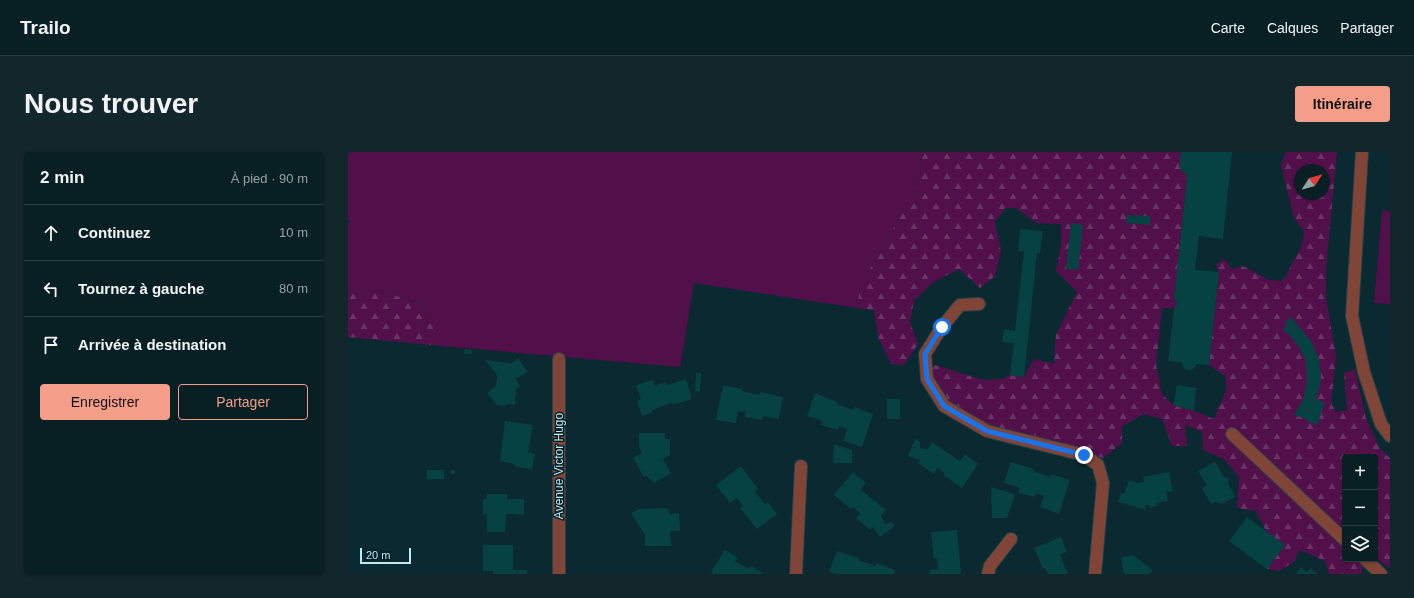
<!DOCTYPE html>
<html lang="fr">
<head>
<meta charset="utf-8">
<style>
	:root { --surface:#081f24; --page:#11272c; --text:#f1f3f6; --muted:#98a2a6; --line:#293d41; --accent:#f49e8a }
	body { margin:0; font-family:Helvetica,sans-serif; background:var(--page); color:var(--text) }
	.controls { position:absolute; right:12px; bottom:12px; display:grid; overflow:hidden; border-radius:4px; box-shadow:0 1px 3px #0004 }
	.controls button { width:36px; height:36px; display:grid; place-items:center; padding:0; border:0; border-bottom:1px solid var(--line); background:var(--surface); color:var(--text); font:20px sans-serif }
	.compass { position:absolute; left:946px; top:12px; width:36px; height:36px; border-radius:50%; background:var(--surface); box-shadow:0 1px 3px #0004; rotate:54deg }
	.scale { position:absolute; left:12px; bottom:10px; width:51px; box-sizing:border-box; padding-left:4px; border:2px solid #bde9f3; border-top:0; font-size:11px; line-height:14px; white-space:nowrap; color:#bde9f3; -webkit-text-stroke:3px #011f26; paint-order:stroke }
	.stop { position:absolute; width:12px; height:12px; margin:-9px; border:3px solid #1a73e8; border-radius:50%; background:#fff }
	.stop.end { background:#1a73e8; border-color:#fff; box-shadow:0 1px 4px #0008 }
	.list { margin:0; padding:0; list-style:none }
	h2 { display:flex; justify-content:space-between; align-items:center; height:52px; margin:0; padding:0 16px; font-size:17px }
	h2 small { font-size:13px; font-weight:400; color:var(--muted) }
	.list li { display:grid; grid-template-columns:26px 1fr auto; gap:12px; align-items:center; box-sizing:border-box; height:56px; padding:0 16px; border-top:1px solid var(--line) }
	.list b { display:block; font-size:15px; white-space:nowrap }
	.list em { font-size:13px; font-style:normal; color:var(--muted) }
	.actions { display:flex; gap:8px; padding:12px 16px }
	.actions a { flex:1; padding:9px 0; border:1px solid var(--accent); border-radius:4px; text-align:center; font-size:14px; color:var(--accent) }
	.actions .main { background:var(--accent); color:#111 }
	.icon { flex:none; width:22px; height:22px; fill:none; stroke:currentColor; stroke-width:2; stroke-linecap:round; stroke-linejoin:round }
	.map { position:relative; flex:none; width:1042px; height:422px; overflow:hidden; border-radius:4px }
	header { display:flex; align-items:center; gap:24px; box-sizing:border-box; height:56px; padding:0 20px; background:var(--surface); border-bottom:1px solid var(--line) }
	header strong { font-size:19px }
	nav { display:flex; gap:22px; margin-inline-start:auto; font-size:14px }
	.intro { display:flex; align-items:center; justify-content:space-between; box-sizing:border-box; height:96px; padding:0 24px }
	h1 { margin:0; font-size:28px }
	.button { padding:10px 18px; border-radius:4px; background:var(--accent); color:#111; font-size:14px; font-weight:700 }
	main { display:flex; gap:24px; padding:0 24px }
	aside { flex:1; background:var(--surface); border-radius:4px; box-shadow:0 1px 3px #0004 }
	.map>svg:first-child { display:block }
	.green { fill:#52104a }
	.forest { fill:url(#forest-firs); fill-rule:evenodd }
	.building { fill:#054241 }
	.lines { fill:none; stroke-linecap:round; stroke-linejoin:round }
	.minor-casing { stroke:#23444b; stroke-width:14 }
	.minor { stroke:#814537; stroke-width:12 }
	.route { stroke:#1a73e8; stroke-width:5 }
	.labels { text-anchor:middle; stroke-width:3; stroke-linejoin:round; paint-order:stroke }
	.street-label { font-size:12px; fill:#bde9f3; stroke:#011f26 }
</style>
</head>
<body>
<header>
<strong>Trailo</strong>
<nav><a>Carte</a><a>Calques</a><a>Partager</a></nav>
</header>
<div class="intro"><h1>Nous trouver</h1><a class="button">Itinéraire</a></div>
<main>
<aside>
<h2>2 min<small>À pied · 90 m</small></h2>
<ul class="list">
<li><svg class="icon" aria-label="ahead" viewBox="0 0 24 24"><path d="M12 20V5M6 11l6-6 6 6"/></svg><div><b>Continuez</b></div><em>10 m</em></li>
<li><svg class="icon" aria-label="left" viewBox="0 0 24 24"><path d="M17 20v-9H6M10 6l-5 5 5 5"/></svg><div><b>Tournez à gauche</b></div><em>80 m</em></li>
<li><svg class="icon" aria-label="arrive" viewBox="0 0 24 24"><path d="M6 21V4h12l-3 4 3 4H6"/></svg><div><b>Arrivée à destination</b></div></li>
</ul>
<div class="actions"><a class="main">Enregistrer</a><a>Partager</a></div>
</aside>
<div class="map">
<svg width="1042" height="422" viewBox="0 0 1042 422">
	<defs>
		<pattern id="forest-firs" width="22" height="20" patternUnits="userSpaceOnUse"><rect width="22" height="20" fill="#52104a"/><path d="M5 1l3.5 6h-7zM16 11l3.5 6h-7z" fill="#693365"/></pattern>
	</defs>
	<rect width="100%" height="100%" fill="#0a2930"/>
	<path class="green" d="M0,0H575L570,34L512,134L509,156L346,131L332,215L93,194L76,153L32,138L0,143V72L2,70L0,67Z
		M1034,58L1042,59V152L1026,151Z"/>
	<path class="forest" d="M575,0H833L839,24L826,148L829,149L828,156H814L808,212L814,242L825,253L846,259L866,267L878,238V225L861,213L871,120L868,113L876,107L884,117L895,114L921,128L935,129L954,93L956,79L946,66L933,13L938,0H989L978,116V145L988,205L983,251L988,260L999,258L996,221L1007,217L1018,266L1032,297L1042,306V416L1027,406V305H997V407H1016L1013,422H981L977,409L952,398L946,410L931,419L919,417L936,393L918,379L908,359L889,356L891,325L876,307L855,298L854,280L837,273L839,294H824L814,267L796,262L774,274V291L755,306L720,296L660,284L599,254L577,222L587,213L635,228L655,227L662,223L676,225L686,207L706,212L708,183L729,140L708,119L713,94V72L688,71L668,56H657L647,70L653,99L647,124L632,136L611,117L584,131L566,149L562,170L570,192L556,213L543,212L530,185L526,158L509,156L512,134L570,34ZM952,18H976V42H952Z
		M32,138L76,153L93,194L0,185V143Z"/>
	<path class="building" d="M833,0H884L875,87L851,84L847,118L871,120L861,213L848,212L847,215L844,218H840L836,217L833,210L820,209L826,156H828L829,149L826,148L839,24L831,15Z
		M779,63L802,64V73L778,71Z
		M723,71L735,73L730,118L718,117Z
		M672,77L695,79L692,101H689L676,225L662,223L666,191L654,190L656,177L667,179L676,99H670Z
		M943,165L963,189L971,207L973,224L972,233L968,247L977,251L969,273L960,270V268L946,263L955,248L959,228L958,210L951,195L944,186L935,177L939,173L937,170Z
		M117,197L124,198V202H116Z
		M170,206L180,220L170,226H167L172,234L168,237L167,253L159,252L158,254L149,253L139,241L148,234L149,223L137,208L163,211Z
		M348,221H353L352,240L347,239Z
		M338,227L344,247L325,253L324,251L304,258V260L294,264L289,249L293,247L288,233L305,228L307,234L318,230L319,233Z
		M375,233L394,237V239L411,243L412,240L435,245L431,267L415,264L414,268L397,265L398,260L390,259L388,271L368,268Z
		M829,233L848,236L846,259L825,253Z
		M467,241L489,250V252L505,258L507,255L525,262L514,295L495,289L499,277L491,274L490,278L473,273L475,269L459,264Z
		M539,247H552V267H539Z
		M157,269L185,273L180,300L187,302L184,317L168,315L166,312L152,309Z
		M291,281H317V287H322V303L315,307L323,321L306,331L298,324L296,325L285,306L294,301L291,294Z
		M567,287L572,289V296L580,297L584,290L612,309L617,302L630,312L614,336L595,323L597,321L589,316L586,322L570,311L572,308L560,304Z
		M486,292L504,298V311H485Z
		M663,310L686,317L685,319L702,325L703,322L722,328L711,362L692,355L696,344L688,341L687,345L670,341L672,336L656,331Z
		M867,310L876,325L881,327L880,331L887,345L874,352L867,350L863,352L854,336L859,333L850,319Z
		M393,314L410,337L407,340L417,352L420,350L429,362L409,377L392,356L395,354L389,346L382,351L368,333Z
		M79,318H96V327H79Z
		M103,318H107V322H103Z
		M505,320L518,331L512,337L538,358L533,364L537,372L543,370L547,374L532,385L525,375L522,378L508,366L512,361L505,355L503,357L486,343Z
		M821,320L825,339L818,340L820,349L808,351L809,354L802,356L801,353H797L798,358L770,350L773,341L776,342L781,328L790,331L796,330L795,325Z
		M643,335L667,342L659,366H644Z
		M139,342H159V347H176V363L158,362L157,380H139V362H135V347H139Z
		M319,356L322,362L331,361L332,379H322L323,394H297V383L283,361L291,357Z
		M899,365L937,393L919,417L881,389Z
		M609,378L613,422H582V418L590,417L589,406L586,407L583,380Z
		M713,385L719,400L712,403L720,422H700L697,416L695,417L686,396Z
		M135,393H165V418H179V422H145V419H135Z
		M377,398L390,406L387,409L401,417L403,414L416,422H366L363,420Z
		M489,399L511,406L510,408L528,414V411L547,418L546,422H488L481,420Z
		M785,403L805,418L802,422H778L775,419L773,405Z
		M953,415L959,420L962,416L970,422H948Z"/>
	<g class="lines">
		<defs>
			<path id="minor" d="M1014,0L1004,164L1016,220L1033,272L1042,284
				M631,152L612,153L594,175L577,202L579,227L596,254L639,279L736,303L750,313L755,331L747,422
				M884,282L997,388
				M1017,407L1033,422
				M211,422V207
				M448,422L453,314
				M640,422L642,414L663,387"/>
		</defs>
		<use href="#minor" class="minor-casing"/>
		<use href="#minor" class="minor"/>
	</g>
	<g class="lines">
		<path class="route" d="M594,175L577,202L579,227L596,254L639,279L736,303"/>
	</g>
	<g class="labels">
		<g class="street-label">
			<text transform="translate(211 314) rotate(-90)" y="4">Avenue Victor Hugo</text>
		</g>
	</g>
</svg>
<div class="controls">
<button>+</button>
<button>−</button>
<button><svg class="icon" aria-label="layers" viewBox="0 0 24 24"><path d="M12 4l9 5-9 5-9-5zM3 14l9 5 9-5"/></svg></button>
</div>
<svg class="compass" viewBox="-18 -18 36 36"><path d="M0-13l5 13h-10z" fill="#e53935"/><path d="M0 13l5-13h-10z" fill="#98a2a6"/></svg>
<div class="scale">20 m</div>
<div class="stop" style="left:594px;top:175px"></div>
<div class="stop end" style="left:736px;top:303px"></div>
</div>
</main>
</body>
</html>
